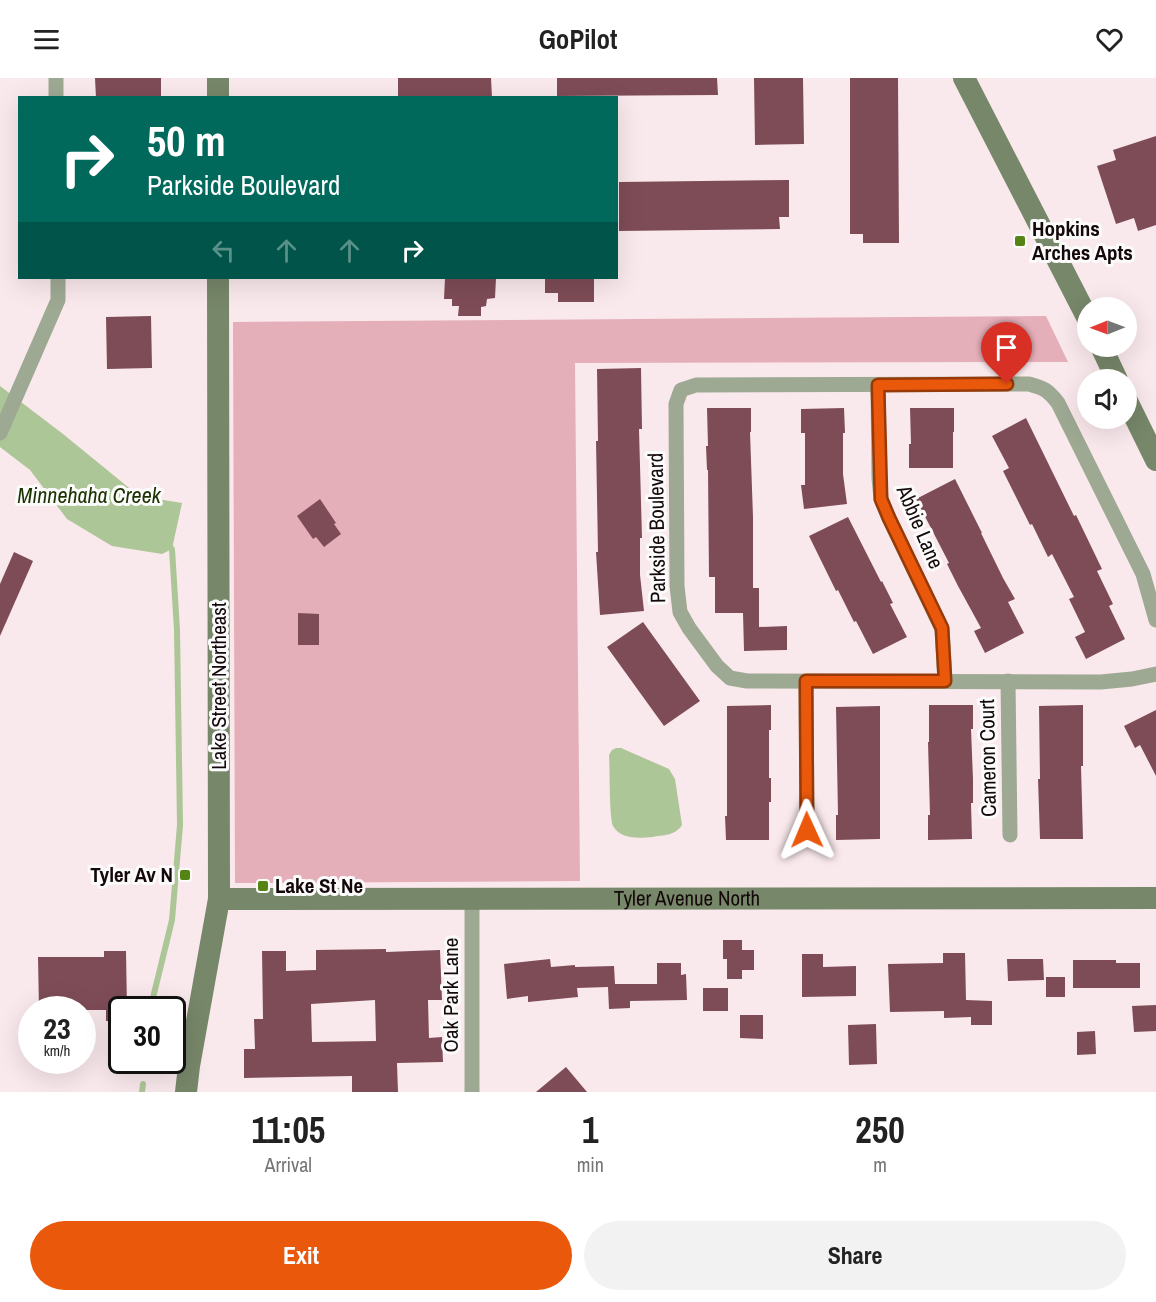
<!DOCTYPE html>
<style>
body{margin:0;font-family:"Archivo Narrow",sans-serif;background:#f2f2f2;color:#222;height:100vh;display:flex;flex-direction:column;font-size:22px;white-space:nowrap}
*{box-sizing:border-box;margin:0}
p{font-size:20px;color:#767676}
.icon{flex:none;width:33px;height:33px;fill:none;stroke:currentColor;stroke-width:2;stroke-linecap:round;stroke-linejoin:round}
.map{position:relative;height:1014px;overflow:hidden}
.sheet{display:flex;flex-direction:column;background:#fff;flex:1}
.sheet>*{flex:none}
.hud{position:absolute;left:18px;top:18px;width:600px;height:183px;border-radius:0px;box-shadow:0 6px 24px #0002;background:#00695c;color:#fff;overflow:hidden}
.needle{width:39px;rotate:269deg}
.fabs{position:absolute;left:1077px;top:219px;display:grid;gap:12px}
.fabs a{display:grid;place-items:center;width:60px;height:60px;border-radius:50%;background:#fff;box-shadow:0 6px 24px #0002;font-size:30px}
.speed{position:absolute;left:18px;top:918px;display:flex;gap:12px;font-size:30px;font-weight:700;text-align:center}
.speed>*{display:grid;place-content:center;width:78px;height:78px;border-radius:50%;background:#fff;box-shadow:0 6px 24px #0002;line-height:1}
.speed small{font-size:15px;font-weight:400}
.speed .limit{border:3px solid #111;border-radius:9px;background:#fff;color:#111}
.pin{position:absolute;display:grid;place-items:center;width:51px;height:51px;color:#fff;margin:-62px -26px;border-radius:50% 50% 50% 0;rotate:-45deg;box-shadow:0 0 6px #0007}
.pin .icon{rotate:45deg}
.me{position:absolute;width:66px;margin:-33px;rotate:359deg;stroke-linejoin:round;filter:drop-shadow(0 0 4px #0008)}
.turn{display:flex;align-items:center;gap:21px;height:126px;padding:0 30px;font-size:27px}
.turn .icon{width:78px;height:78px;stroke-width:2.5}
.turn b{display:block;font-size:42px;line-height:51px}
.lanes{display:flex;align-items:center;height:57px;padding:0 30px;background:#0003;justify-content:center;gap:30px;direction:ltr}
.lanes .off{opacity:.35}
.eta{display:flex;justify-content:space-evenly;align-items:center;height:102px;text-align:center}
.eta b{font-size:36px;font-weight:800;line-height:42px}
.button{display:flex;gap:12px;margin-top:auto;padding:12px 30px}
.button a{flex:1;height:69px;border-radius:36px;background:#ea580c;color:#fff;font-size:24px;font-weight:800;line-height:69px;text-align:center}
.button a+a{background:#f2f2f2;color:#222}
header{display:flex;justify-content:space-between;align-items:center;height:78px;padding:0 30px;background:#fff;font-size:27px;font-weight:800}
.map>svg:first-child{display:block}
.green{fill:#e5afb9}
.water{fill:#adc697}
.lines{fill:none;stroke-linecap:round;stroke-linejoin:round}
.stream{stroke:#adc697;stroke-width:6}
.building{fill:#7e4c57;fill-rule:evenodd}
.street{stroke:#9ea994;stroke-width:15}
.secondary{stroke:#778769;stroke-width:22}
.route-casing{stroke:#983908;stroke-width:15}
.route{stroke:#ea580c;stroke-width:10}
.poi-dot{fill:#568414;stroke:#fbfbfb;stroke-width:2}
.labels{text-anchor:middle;stroke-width:6;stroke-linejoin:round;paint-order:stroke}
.poi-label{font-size:21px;font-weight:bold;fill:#14080a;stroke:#fbfbfb;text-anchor:start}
.street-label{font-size:21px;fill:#14080a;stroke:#fbfbfb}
.water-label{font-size:22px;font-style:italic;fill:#1b3100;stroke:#fbfbfb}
</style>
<header><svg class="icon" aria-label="menu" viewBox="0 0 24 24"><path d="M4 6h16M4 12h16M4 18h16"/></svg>GoPilot<svg class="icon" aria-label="heart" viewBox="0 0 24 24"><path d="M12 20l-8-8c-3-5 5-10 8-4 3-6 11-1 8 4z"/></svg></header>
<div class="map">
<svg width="1156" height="1014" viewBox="0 0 1156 1014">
<rect width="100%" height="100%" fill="#fae9ec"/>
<path class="green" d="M 1046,238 L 1068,284 L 575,285 L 580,803 L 235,805 L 233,244 Z"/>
<g class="water">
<path d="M 0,308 L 63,356 L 139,418 L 182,425 L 172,471 L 162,476 L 112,468 L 67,441 L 30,392 L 0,369 Z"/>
<path d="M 616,670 L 621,670 L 669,691 L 675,701 L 682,747 C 675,758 663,757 652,759 C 640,760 621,762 613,748 C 609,739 610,690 609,677 L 612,672 Z"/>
</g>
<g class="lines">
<g class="stream">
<path d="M 150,932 L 172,842 L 180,747 L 177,552 L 172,471 L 167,466"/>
<path d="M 142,1014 L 143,1006"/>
</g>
</g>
<g class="building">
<path d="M 95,0 L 161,0 L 161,20 L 96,20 Z"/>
<path d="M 398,0 L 491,0 L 492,20 L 398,20 Z"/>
<path d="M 557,0 L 717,0 L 718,17 L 557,18 Z"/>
<path d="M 754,0 L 803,0 L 804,66 L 755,67 Z"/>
<path d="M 850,0 L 898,0 L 899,165 L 863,165 L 863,156 L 850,156 Z"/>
<path d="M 1156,58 L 1156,147 L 1138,153 L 1134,140 L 1116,146 L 1097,88 L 1116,82 L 1113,72 Z"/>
<path d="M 789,102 L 789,139 L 779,139 L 780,151 L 619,153 L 619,104 Z"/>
<path d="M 445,200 L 496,200 L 495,220 L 487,221 L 486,228 L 481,229 L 481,238 L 458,238 L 459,228 L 452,228 L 452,221 L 444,221 Z"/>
<path d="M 545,200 L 594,200 L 594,224 L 558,224 L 558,215 L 545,215 Z"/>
<path d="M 151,238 L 152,290 L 107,291 L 106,239 Z"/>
<path d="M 641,290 L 642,351 L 639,351 L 642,460 L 640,460 L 640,497 L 644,533 L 600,537 L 596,474 L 598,474 L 596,363 L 598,363 L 597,291 Z"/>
<path d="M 707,330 L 751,330 L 751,354 L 750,354 L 753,439 L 753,510 L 759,510 L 759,549 L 787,548 L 787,572 L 744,573 L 743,535 L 715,535 L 715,499 L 709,499 L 708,392 L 707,392 L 706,368 L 708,368 Z"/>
<path d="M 844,330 L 845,355 L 843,355 L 843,396 L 847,426 L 804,431 L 801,407 L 805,407 L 805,355 L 801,355 L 801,331 Z"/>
<path d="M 910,330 L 954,330 L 954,354 L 953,354 L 953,390 L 909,390 L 909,366 L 911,366 Z"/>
<path d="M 1026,340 L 1074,438 L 1076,437 L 1102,491 L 1097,493 L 1113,526 L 1109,528 L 1125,561 L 1086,581 L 1075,559 L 1085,554 L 1069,521 L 1074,519 L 1052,476 L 1048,479 L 1032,446 L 1030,447 L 1003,393 L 1009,390 L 992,358 Z"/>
<path d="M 955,401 L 982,455 L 981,455 L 1003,500 L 1015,521 L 1008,524 L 1024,555 L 985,575 L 974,553 L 981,550 L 958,508 L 947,486 L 949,485 L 916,421 Z"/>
<path d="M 320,421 L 336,445 L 334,446 L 341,456 L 324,469 L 316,459 L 313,461 L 297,438 Z"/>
<path d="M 848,439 L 881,504 L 882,503 L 893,525 L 890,526 L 907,559 L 873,576 L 856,543 L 854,544 L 838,512 L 836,513 L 809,458 Z"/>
<path d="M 14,474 L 33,483 L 0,558 L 0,506 Z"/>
<path d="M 298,535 L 319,536 L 319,567 L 298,567 Z"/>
<path d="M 643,544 L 700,623 L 664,648 L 607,569 Z"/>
<path d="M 771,627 L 771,652 L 769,652 L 769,700 L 771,700 L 771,724 L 769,724 L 769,762 L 726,762 L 725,738 L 727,738 L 727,628 Z"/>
<path d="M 929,627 L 973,627 L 973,651 L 971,651 L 973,701 L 973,725 L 971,725 L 972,761 L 928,762 L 928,737 L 930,737 L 928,664 L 929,664 Z"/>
<path d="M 1083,627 L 1083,688 L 1081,688 L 1083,761 L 1040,761 L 1038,701 L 1040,701 L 1039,628 Z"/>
<path d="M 880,628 L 880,761 L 836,762 L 836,737 L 838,737 L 836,629 Z"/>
<path d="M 1156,632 L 1156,698 L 1140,667 L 1135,670 L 1124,648 Z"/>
<path d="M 723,862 L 742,862 L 742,872 L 754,872 L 754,892 L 742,892 L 742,901 L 727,901 L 727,881 L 723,881 Z"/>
<path d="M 386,871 L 386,874 L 440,872 L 442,922 L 428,922 L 429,960 L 442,959 L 443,984 L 397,985 L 398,1014 L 352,1014 L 352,998 L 244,1000 L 244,971 L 255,971 L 254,941 L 263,941 L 262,873 L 286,873 L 286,893 L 316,892 L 316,872 ZM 375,922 L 376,963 L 312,964 L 311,926 Z"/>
<path d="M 104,873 L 126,873 L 127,932 L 122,932 L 122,943 L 106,943 L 106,932 L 39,932 L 38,879 L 104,879 Z"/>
<path d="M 943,875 L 965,875 L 966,922 L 992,923 L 992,947 L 971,947 L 971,939 L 944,940 L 944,933 L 890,934 L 888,886 L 943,885 Z"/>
<path d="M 802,876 L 823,876 L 823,889 L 856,888 L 856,918 L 802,919 Z"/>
<path d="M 550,881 L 551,889 L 575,887 L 575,889 L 614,888 L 615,906 L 657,906 L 657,885 L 681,885 L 681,897 L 686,896 L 687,922 L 630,923 L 630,930 L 609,931 L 608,909 L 577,910 L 578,919 L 528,924 L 528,918 L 507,921 L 504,886 Z"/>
<path d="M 1007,881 L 1043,881 L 1044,902 L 1008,903 Z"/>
<path d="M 1073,882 L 1116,882 L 1116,885 L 1140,885 L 1140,910 L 1073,910 Z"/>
<rect x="1046" y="899" width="19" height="20"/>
<rect x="703" y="910" width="25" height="23"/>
<path d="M 1156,927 L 1156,953 L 1134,954 L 1132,928 Z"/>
<path d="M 740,937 L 763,937 L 763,961 L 740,960 Z"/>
<path d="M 876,946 L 877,986 L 849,987 L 848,947 Z"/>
<path d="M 1095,953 L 1096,976 L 1077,977 L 1077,954 Z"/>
<path d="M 566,989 L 587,1014 L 536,1014 Z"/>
</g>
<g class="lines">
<g class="street">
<path d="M 56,0 L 56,20"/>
<path d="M 878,307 L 879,400 L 881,421 L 889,440 L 942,551 L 945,603"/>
<path d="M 0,355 L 58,222 L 58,200"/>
<path d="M 1156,542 L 1143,496 L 1058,325 C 1048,312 1044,310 1029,306 L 696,307 L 681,312 L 676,326 L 677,508 L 680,534 L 689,550 L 717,588 L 730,600 L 747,603 L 1101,604 L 1132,601 L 1156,596"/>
<path d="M 1008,603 L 1010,757"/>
<path d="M 806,604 L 807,752"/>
<path d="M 472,1014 L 472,820"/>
</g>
<g class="secondary">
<path d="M 964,0 L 1088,241"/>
<path d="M 218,20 L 218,0"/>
<path d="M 1101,268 L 1117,302"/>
<path d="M 1126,321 L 1156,382"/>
<path id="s1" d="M 219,821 L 1156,820"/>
<path d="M 186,1014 L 189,988 L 219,821 L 218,200"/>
</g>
</g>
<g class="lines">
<defs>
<path id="route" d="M 807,752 L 806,603 L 945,603 L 942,550 L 889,440 L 881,421 L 878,307 L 1007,306"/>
</defs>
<use href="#route" class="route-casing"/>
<use href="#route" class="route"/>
</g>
<g class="poi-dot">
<rect x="1014" y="157" width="12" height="12" rx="3"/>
<rect x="179" y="791" width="12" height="12" rx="3"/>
<rect x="257" y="802" width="12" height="12" rx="3"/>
</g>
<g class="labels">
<g class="poi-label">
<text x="1032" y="158">Hopkins<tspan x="1032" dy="24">Arches Apts</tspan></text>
<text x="173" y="804" text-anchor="end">Tyler Av N</text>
<text x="275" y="815">Lake St Ne</text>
</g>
<g class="street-label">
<text transform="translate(920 449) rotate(67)" y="7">Abbie Lane</text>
<text transform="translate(657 450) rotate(-91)" y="7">Parkside Boulevard</text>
<text transform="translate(219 608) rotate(-90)" y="7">Lake Street Northeast</text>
<text transform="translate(988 680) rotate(-91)" y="7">Cameron Court</text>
<text dy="7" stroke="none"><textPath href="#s1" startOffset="468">Tyler Avenue North</textPath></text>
<text transform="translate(451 917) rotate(-90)" y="7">Oak Park Lane</text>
</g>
<g class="water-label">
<text x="89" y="425">Minnehaha Creek</text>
</g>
</g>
</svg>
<div class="fabs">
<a><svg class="needle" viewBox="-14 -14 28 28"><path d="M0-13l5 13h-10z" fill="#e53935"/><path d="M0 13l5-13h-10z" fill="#767676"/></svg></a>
<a><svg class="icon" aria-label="sound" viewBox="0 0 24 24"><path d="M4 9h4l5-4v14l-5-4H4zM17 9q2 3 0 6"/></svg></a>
</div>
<div class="speed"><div>23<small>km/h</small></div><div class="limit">30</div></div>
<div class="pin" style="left:1007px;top:306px;background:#d93025"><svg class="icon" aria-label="arrive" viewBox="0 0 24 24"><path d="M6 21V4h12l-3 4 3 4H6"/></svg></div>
<svg class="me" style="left:807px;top:752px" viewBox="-20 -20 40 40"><path d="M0-17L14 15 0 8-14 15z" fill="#ea580c" stroke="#fff" stroke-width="4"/></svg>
<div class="hud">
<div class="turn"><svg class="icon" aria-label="right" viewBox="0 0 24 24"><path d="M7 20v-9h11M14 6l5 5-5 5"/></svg><div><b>50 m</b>Parkside Boulevard</div></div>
<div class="lanes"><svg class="icon off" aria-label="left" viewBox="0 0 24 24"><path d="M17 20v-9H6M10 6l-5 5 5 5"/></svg><svg class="icon off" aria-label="ahead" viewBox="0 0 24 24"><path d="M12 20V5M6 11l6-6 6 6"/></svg><svg class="icon off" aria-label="ahead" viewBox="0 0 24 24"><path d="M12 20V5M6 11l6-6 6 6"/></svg><svg class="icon" aria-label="right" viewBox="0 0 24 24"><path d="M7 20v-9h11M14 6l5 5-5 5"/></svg></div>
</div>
</div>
<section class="sheet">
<div class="eta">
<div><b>11:05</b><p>Arrival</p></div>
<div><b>1</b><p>min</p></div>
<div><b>250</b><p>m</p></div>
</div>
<div class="button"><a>Exit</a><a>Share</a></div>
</section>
